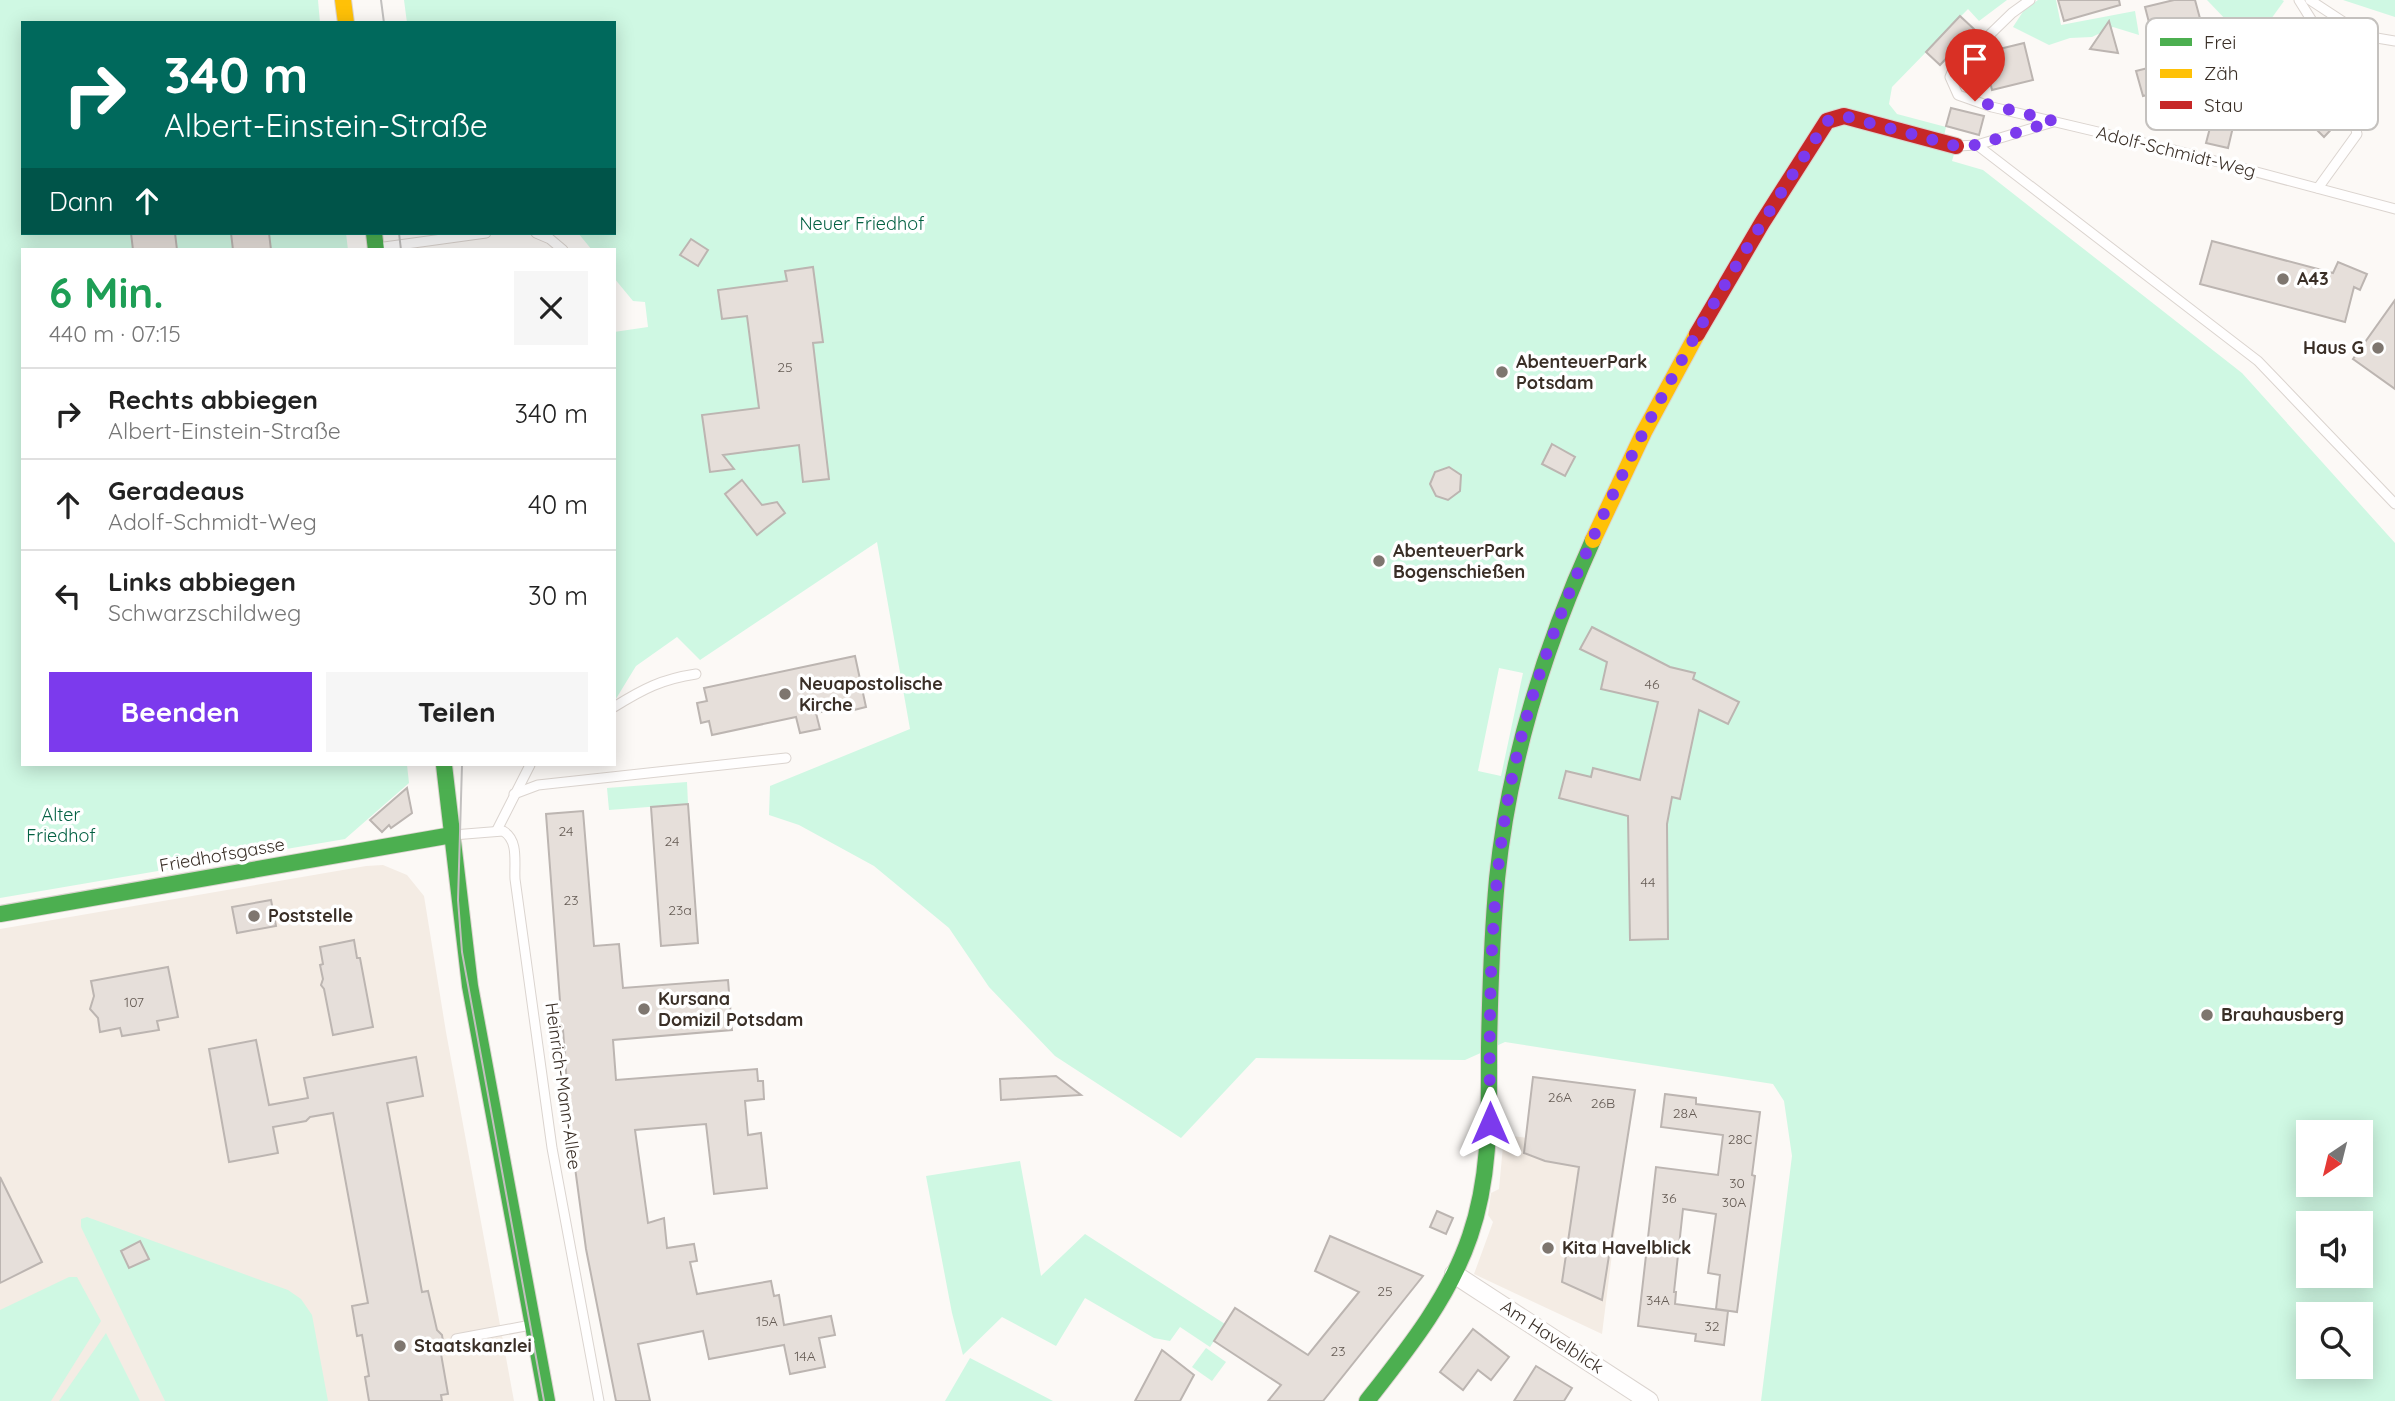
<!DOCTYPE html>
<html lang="de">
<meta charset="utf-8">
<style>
body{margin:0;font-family:Quicksand,sans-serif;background:#f6f6f6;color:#222;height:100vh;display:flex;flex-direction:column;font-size:26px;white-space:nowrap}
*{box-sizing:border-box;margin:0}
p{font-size:23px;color:#767676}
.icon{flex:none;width:38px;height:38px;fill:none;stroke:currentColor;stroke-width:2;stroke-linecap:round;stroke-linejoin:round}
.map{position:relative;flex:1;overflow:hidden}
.sheet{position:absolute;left:21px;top:248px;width:595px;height:518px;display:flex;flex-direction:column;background:#fff;border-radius:0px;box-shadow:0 4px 18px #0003}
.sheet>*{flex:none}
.hud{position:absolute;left:21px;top:21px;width:595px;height:214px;border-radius:0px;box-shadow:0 4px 18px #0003;background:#00695c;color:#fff;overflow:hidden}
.needle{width:46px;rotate:215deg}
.buttons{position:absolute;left:2296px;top:1120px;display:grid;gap:14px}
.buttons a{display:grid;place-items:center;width:77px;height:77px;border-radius:0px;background:#fff;box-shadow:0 4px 18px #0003;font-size:35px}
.pin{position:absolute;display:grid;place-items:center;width:60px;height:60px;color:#fff;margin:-72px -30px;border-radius:50% 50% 50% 0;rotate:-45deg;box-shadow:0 0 7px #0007}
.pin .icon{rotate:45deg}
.me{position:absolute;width:77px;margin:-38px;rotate:0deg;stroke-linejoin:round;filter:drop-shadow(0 0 5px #0008)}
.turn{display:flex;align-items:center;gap:24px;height:147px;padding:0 28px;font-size:32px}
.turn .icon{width:91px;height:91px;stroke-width:2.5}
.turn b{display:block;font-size:49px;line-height:60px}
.then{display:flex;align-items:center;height:66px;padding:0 28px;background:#0003;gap:14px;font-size:26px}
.round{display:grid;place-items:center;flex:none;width:74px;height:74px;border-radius:0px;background:#f6f6f6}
.summary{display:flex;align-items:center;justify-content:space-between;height:119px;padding:0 28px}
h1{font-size:42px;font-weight:700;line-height:52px;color:#1e9e55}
.button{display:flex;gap:14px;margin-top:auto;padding:14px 28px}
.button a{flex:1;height:80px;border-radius:0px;background:#7c3aed;color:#fff;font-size:28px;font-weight:700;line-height:80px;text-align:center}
.button a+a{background:#f6f6f6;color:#222}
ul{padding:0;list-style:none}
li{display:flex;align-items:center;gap:21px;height:91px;padding:0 28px;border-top:2px solid #e0e0e0}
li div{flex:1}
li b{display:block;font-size:26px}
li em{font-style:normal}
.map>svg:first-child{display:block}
.built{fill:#f4ece4}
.green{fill:#cff8e3;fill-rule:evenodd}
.building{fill:#e6dfda;stroke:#bcb5b1;stroke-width:2}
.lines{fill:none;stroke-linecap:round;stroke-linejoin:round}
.lane-casing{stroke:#dbd4cf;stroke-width:11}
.street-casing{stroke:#dbd4cf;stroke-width:20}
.fast-casing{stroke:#dbd4cf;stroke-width:18}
.slow-casing{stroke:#dbd4cf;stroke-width:18}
.jam-casing{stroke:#dbd4cf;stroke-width:18}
.lane{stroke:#fffefe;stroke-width:9}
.street{stroke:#fffefe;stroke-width:18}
.fast{stroke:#4caf50;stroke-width:16}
.slow{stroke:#ffc107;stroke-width:16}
.jam{stroke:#c62828;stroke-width:16}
.tram{stroke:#c2c0bf;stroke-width:2}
.route{stroke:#7c3aed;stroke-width:12;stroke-dasharray:0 21.6}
.poi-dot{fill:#7e766f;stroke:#fff;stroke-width:2.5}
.labels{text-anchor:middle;stroke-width:7;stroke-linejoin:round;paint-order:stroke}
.number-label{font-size:14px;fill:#655b54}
.street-label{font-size:18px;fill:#3a2f27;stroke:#fff}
.park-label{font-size:18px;fill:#046143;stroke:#fff}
.poi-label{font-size:18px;font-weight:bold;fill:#3a2f27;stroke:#fff;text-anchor:start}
.key{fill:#fff;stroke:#c4c1be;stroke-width:2}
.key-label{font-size:19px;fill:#3a2f27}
</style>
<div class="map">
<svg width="2395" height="1401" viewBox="0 0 2395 1401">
<rect width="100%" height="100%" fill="#fcf9f6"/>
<g class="built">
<path d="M 383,865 L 407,875 L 424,896 L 446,1032 L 514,1401 L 0,1401 L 0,929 L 366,866 Z"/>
<path d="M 1504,1135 L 1625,1150 L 1602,1334 L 1474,1274 L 1493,1222 L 1488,1215 L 1491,1193 L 1499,1189 Z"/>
</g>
<g class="green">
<path d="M 0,0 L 318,0 L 320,23 L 23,23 L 23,233 L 346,233 L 348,250 L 23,250 L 23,765 L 407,765 L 409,783 L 345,839 L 0,898 Z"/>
<path d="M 404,0 L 2007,0 L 1979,21 L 1968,9 L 1892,87 L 1889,104 L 1897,114 L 1946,127 L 1943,140 L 1957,144 L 1952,161 L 1983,170 L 2242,373 L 2395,543 L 2395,1401 L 1761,1401 L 1792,1156 L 1784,1101 L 1773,1084 L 1505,1042 L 1465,1060 L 1256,1058 L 1181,1138 L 1055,1056 L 989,987 L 949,928 L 874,866 L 799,825 L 769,815 L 770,786 L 910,729 L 877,542 L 700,660 L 677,637 L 636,666 L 614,702 L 614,332 L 648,327 L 645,302 L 633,301 L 614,278 L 614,250 L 592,250 L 578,233 L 614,233 L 614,23 L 407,23 ZM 1499,668 L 1523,673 L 1501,776 L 1478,771 ZM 2308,1132 L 2361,1132 L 2361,1185 L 2308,1185 ZM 2308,1223 L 2361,1223 L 2361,1276 L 2308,1276 ZM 2308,1314 L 2361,1314 L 2361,1367 L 2308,1367 Z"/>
<path d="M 2038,0 L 2056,0 L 2061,25 L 2135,11 L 2139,35 L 2113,27 L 2092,37 L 2070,38 L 2049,45 L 2013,27 L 2024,10 Z"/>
<path d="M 2207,0 L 2282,0 L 2284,1 L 2271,19 L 2255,27 L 2230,24 Z"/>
<path d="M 2343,0 L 2395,0 L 2395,17 Z"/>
<path d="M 687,782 L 688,804 L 609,810 L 607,788 Z"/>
<path d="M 1020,1161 L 1041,1276 L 1085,1234 L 1225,1324 L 1210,1347 L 1180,1327 L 1170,1341 L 1154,1338 L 1085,1298 L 1056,1346 L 1002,1317 L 963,1355 L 952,1313 L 926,1176 Z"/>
<path d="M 87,1217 L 288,1290 L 301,1299 L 312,1315 L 328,1401 L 165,1401 L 81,1227 L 81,1219 Z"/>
<path d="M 69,1277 L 77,1277 L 101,1321 L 51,1401 L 0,1401 L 0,1310 Z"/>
<path d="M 106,1333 L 140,1401 L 59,1401 Z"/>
<path d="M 1206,1348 L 1226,1362 L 1212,1381 L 1192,1367 Z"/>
<path d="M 970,1358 L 1053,1401 L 945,1401 Z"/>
</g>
<g class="building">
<path d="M 2058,0 L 2119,0 L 2120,5 L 2064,21 Z"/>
<path d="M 2174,0 L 2195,0 L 2205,37 L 2189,41 L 2197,83 L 2143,96 L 2136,71 L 2160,65 L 2145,7 Z"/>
<path d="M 1960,16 L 1974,29 L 1940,65 L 1926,52 Z"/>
<path d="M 2109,21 L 2118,53 L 2090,49 Z"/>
<path d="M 2260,35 L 2343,117 L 2324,137 L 2255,68 L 2253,71 L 2238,57 Z"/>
<path d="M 2024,43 L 2033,80 L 1992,90 L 1983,53 Z"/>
<path d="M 2216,105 L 2237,110 L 2228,148 L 2206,143 Z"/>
<path d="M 1951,108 L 1984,116 L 1979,135 L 1946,126 Z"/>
<path d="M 131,233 L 175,233 L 177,250 L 133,250 Z"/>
<path d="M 231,233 L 269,233 L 271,250 L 233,250 Z"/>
<path d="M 691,239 L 708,250 L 698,266 L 680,255 Z"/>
<path d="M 2212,241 L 2333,273 L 2338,262 L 2367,274 L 2360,290 L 2354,287 L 2345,322 L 2200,284 Z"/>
<path d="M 813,267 L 823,342 L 813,343 L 829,479 L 803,482 L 799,445 L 723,455 L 734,469 L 710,472 L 702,415 L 759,408 L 747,316 L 722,319 L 718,290 L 787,281 L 785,271 Z"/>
<path d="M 2395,300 L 2395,389 L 2353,359 Z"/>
<path d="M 1552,444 L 1575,457 L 1565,476 L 1542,464 Z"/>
<path d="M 1449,467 L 1461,475 L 1460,491 L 1448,500 L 1436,496 L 1430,484 L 1435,472 Z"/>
<path d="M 742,480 L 762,505 L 777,502 L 785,513 L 757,535 L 725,494 Z"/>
<path d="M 1592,627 L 1670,667 L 1695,673 L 1693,679 L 1739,702 L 1728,724 L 1699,710 L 1680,799 L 1672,797 L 1667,824 L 1668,939 L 1630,940 L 1628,816 L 1559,798 L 1566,771 L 1591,777 L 1593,768 L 1640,780 L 1658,702 L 1601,689 L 1607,662 L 1580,649 Z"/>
<path d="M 855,656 L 866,707 L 850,711 L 849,706 L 816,713 L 820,729 L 800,733 L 796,717 L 712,735 L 709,721 L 701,723 L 697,703 L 707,701 L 704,688 Z"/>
<path d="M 407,788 L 412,813 L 391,828 L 389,825 L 382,832 L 370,820 Z"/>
<path d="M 688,804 L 698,943 L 661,946 L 651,807 Z"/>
<path d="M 583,811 L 594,946 L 619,944 L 623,988 L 728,980 L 732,1030 L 613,1040 L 616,1080 L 757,1069 L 758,1081 L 763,1081 L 764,1099 L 745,1101 L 748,1135 L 761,1133 L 767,1188 L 714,1194 L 706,1124 L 635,1130 L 648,1223 L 664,1218 L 667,1248 L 694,1244 L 697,1261 L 690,1262 L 697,1294 L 771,1281 L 774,1296 L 779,1295 L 784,1325 L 831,1316 L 835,1335 L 819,1338 L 825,1367 L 790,1374 L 784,1345 L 709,1359 L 703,1331 L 638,1344 L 650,1401 L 616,1401 L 586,1249 L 571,1138 L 563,1030 L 560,1031 L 559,1016 L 558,1002 L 560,1001 L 546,814 Z"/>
<path d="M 271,900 L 276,926 L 237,933 L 232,907 Z"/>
<path d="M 354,940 L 357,958 L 360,958 L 373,1027 L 333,1035 L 324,989 L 321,985 L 323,979 L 320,965 L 323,964 L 320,947 Z"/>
<path d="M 168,967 L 178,1017 L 157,1021 L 159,1030 L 122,1036 L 120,1028 L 100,1032 L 98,1018 L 90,1009 L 94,996 L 91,981 Z"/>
<path d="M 256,1040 L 269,1105 L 308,1098 L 304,1078 L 416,1057 L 423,1096 L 387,1103 L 422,1292 L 428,1291 L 437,1330 L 442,1335 L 444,1348 L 441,1354 L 448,1394 L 441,1395 L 442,1401 L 369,1401 L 365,1377 L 369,1376 L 362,1335 L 357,1336 L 352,1306 L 368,1303 L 333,1113 L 310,1117 L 306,1121 L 273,1127 L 278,1153 L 229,1162 L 209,1049 Z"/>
<path d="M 1056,1076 L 1081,1095 L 1001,1100 L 1000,1079 Z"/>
<path d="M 1533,1077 L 1635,1090 L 1602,1300 L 1562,1282 L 1579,1167 L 1545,1161 L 1524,1153 Z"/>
<path d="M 1665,1094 L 1696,1098 L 1696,1104 L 1760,1112 L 1752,1175 L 1755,1176 L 1737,1312 L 1716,1309 L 1720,1275 L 1708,1273 L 1716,1214 L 1683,1209 L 1674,1292 L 1676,1292 L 1675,1304 L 1728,1311 L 1724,1345 L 1695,1341 L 1696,1334 L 1638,1326 L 1656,1167 L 1718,1175 L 1723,1135 L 1661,1127 Z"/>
<path d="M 0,1177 L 42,1262 L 0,1283 Z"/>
<path d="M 1437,1211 L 1453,1218 L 1446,1234 L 1430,1227 Z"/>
<path d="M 1330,1236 L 1423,1276 L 1323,1401 L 1268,1401 L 1281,1385 L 1214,1341 L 1235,1308 L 1308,1355 L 1359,1292 L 1315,1271 Z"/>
<path d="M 140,1241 L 149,1259 L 129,1268 L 121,1251 Z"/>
<path d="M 1473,1329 L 1509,1357 L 1491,1380 L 1478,1370 L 1463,1390 L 1440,1372 Z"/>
<path d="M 1162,1350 L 1194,1375 L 1180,1401 L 1135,1401 Z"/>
<path d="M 1536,1366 L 1572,1388 L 1564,1401 L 1514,1401 Z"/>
</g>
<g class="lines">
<defs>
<g id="lane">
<path d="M 2030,0 L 2012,13 L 1978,46 L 1958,58 L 1950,77 L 1958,95 L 1992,107 L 2174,150 L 2395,209"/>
<path d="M 2299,0 L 2342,69 L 2357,134 L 2318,188"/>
<path d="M 2310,0 L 2365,36 L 2395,41"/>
<path d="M 1977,145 L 2258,361 L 2395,504"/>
<path d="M 1958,146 L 1977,145 L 2053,122"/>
<path d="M 536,233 L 550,239 L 563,250"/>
<path d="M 377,248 L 486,233"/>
<path d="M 614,707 C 643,689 662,679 696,674"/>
<path d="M 514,794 L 538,785 L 786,758"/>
<path d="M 497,830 L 530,765"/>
<path d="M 453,835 L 503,831 C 519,840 514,863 515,879 L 552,1148 L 599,1401"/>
<path d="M 456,1339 L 531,1325"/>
</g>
<path id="street" d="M 1454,1274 L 1649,1401"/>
<g id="fast">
<path d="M 374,233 L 376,250"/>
<path d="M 444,765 L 470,986 L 547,1401"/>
<path d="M 0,914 L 452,835"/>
<path d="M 1367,1401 C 1407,1350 1449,1298 1470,1236 C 1491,1175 1489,1111 1489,1048 C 1490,991 1492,934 1497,879 C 1509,760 1544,648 1593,540"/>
</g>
<g id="slow">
<path d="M 343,0 L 346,23"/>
<path d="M 1593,540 L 1644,432 L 1697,334"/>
</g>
<path id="jam" d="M 1697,334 L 1762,223 L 1827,121 L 1844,116 L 1956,146"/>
</defs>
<use href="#lane" class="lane-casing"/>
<use href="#street" class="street-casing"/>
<use href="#fast" class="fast-casing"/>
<use href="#slow" class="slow-casing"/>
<use href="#jam" class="jam-casing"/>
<use href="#lane" class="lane"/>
<use href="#street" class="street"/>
<use href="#fast" class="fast"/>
<use href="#slow" class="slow"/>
<use href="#jam" class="jam"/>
<g class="tram">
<path d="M 381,0 L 384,23"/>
<path d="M 399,233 L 401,250"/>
<path d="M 462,765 L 458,900 L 462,952 L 544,1401"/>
</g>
</g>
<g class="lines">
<path class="route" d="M 1490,1123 C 1489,1010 1489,894 1511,783 C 1532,677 1572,579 1619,482 C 1679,356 1751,238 1827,121 L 1844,116 L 1956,146 L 1977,145 L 2054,121 L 1975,101"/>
</g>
<g class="poi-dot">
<circle cx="2283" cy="279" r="7"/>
<circle cx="2378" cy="348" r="7"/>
<circle cx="1502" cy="372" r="7"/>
<circle cx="1379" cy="561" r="7"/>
<circle cx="785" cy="694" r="7"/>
<circle cx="254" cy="916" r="7"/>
<circle cx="644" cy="1009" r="7"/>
<circle cx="2207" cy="1015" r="7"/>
<circle cx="1548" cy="1248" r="7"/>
<circle cx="400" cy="1346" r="7"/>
</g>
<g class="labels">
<g class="number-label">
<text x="785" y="372">25</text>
<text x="1652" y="689">46</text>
<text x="566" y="836">24</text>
<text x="672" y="846">24</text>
<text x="1648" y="887">44</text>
<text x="571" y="905">23</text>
<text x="680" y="915">23a</text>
<text x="134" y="1007">107</text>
<text x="1560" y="1102">26A</text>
<text x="1603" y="1108">26B</text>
<text x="1685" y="1118">28A</text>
<text x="1740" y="1144">28C</text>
<text x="1737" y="1188">30</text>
<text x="1669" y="1203">36</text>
<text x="1734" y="1207">30A</text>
<text x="1385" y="1296">25</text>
<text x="1658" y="1305">34A</text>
<text x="767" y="1326">15A</text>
<text x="1712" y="1331">32</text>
<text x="1338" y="1356">23</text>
<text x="805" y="1361">14A</text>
</g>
<g class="street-label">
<text transform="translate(2176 152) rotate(14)" y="6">Adolf-Schmidt-Weg</text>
<text transform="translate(222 855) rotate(-10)" y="6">Friedhofsgasse</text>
<text transform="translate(563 1086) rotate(82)" y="6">Heinrich-Mann-Allee</text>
<text transform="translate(1552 1337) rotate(33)" y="6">Am Havelblick</text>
</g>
<g class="park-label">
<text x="862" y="230">Neuer Friedhof</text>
<text x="61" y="821">Alter<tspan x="61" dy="21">Friedhof</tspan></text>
</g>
<g class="poi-label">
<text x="2297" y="285">A43</text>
<text x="2364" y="354" text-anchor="end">Haus G</text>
<text x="1516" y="368">AbenteuerPark<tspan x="1516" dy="21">Potsdam</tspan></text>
<text x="1393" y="557">AbenteuerPark<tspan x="1393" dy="21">Bogenschießen</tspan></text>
<text x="799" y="690">Neuapostolische<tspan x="799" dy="21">Kirche</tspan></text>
<text x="268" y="922">Poststelle</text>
<text x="658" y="1005">Kursana<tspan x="658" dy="21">Domizil Potsdam</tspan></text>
<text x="2221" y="1021">Brauhausberg</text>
<text x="1562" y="1254">Kita Havelblick</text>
<text x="414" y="1352">Staatskanzlei</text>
</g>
</g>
<rect x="2146" y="18" width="232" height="112" rx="10" class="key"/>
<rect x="2160" y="38" width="32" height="8" fill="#4caf50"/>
<rect x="2160" y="69" width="32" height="9" fill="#ffc107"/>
<rect x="2160" y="101" width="32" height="8" fill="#c62828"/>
<g class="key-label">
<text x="2204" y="49">Frei</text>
<text x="2204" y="80">Zäh</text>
<text x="2204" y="112">Stau</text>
</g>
</svg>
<div class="buttons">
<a><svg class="needle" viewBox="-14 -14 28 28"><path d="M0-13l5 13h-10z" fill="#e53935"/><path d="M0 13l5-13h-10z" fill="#767676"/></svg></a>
<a><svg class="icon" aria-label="sound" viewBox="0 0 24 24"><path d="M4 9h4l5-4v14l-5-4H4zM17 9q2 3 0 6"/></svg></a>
<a><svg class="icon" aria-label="search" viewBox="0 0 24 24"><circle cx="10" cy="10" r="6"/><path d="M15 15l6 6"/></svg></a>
</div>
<div class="pin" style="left:1975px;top:101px;background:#d93025"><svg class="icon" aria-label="arrive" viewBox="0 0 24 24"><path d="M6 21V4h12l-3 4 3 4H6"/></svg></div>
<svg class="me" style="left:1490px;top:1123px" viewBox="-20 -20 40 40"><path d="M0-17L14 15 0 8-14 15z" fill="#7c3aed" stroke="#fff" stroke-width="4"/></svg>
<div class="hud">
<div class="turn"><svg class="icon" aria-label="right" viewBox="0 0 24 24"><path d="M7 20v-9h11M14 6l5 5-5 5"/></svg><div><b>340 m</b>Albert-Einstein-Straße</div></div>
<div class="then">Dann<svg class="icon" aria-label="ahead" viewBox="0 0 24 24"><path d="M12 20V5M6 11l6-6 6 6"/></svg></div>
</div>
<section class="sheet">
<div class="summary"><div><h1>6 Min.</h1><p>440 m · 07:15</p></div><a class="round"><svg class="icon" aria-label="close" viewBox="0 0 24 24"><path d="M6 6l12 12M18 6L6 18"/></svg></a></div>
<ul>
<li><svg class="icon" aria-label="right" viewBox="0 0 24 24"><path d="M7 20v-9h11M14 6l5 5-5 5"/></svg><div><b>Rechts abbiegen</b><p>Albert-Einstein-Straße</p></div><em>340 m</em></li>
<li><svg class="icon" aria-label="ahead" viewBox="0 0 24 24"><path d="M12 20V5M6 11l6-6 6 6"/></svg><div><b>Geradeaus</b><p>Adolf-Schmidt-Weg</p></div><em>40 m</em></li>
<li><svg class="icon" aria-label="left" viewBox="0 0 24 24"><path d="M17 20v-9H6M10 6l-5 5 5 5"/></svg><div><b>Links abbiegen</b><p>Schwarzschildweg</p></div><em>30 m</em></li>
</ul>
<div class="button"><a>Beenden</a><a>Teilen</a></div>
</section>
</div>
